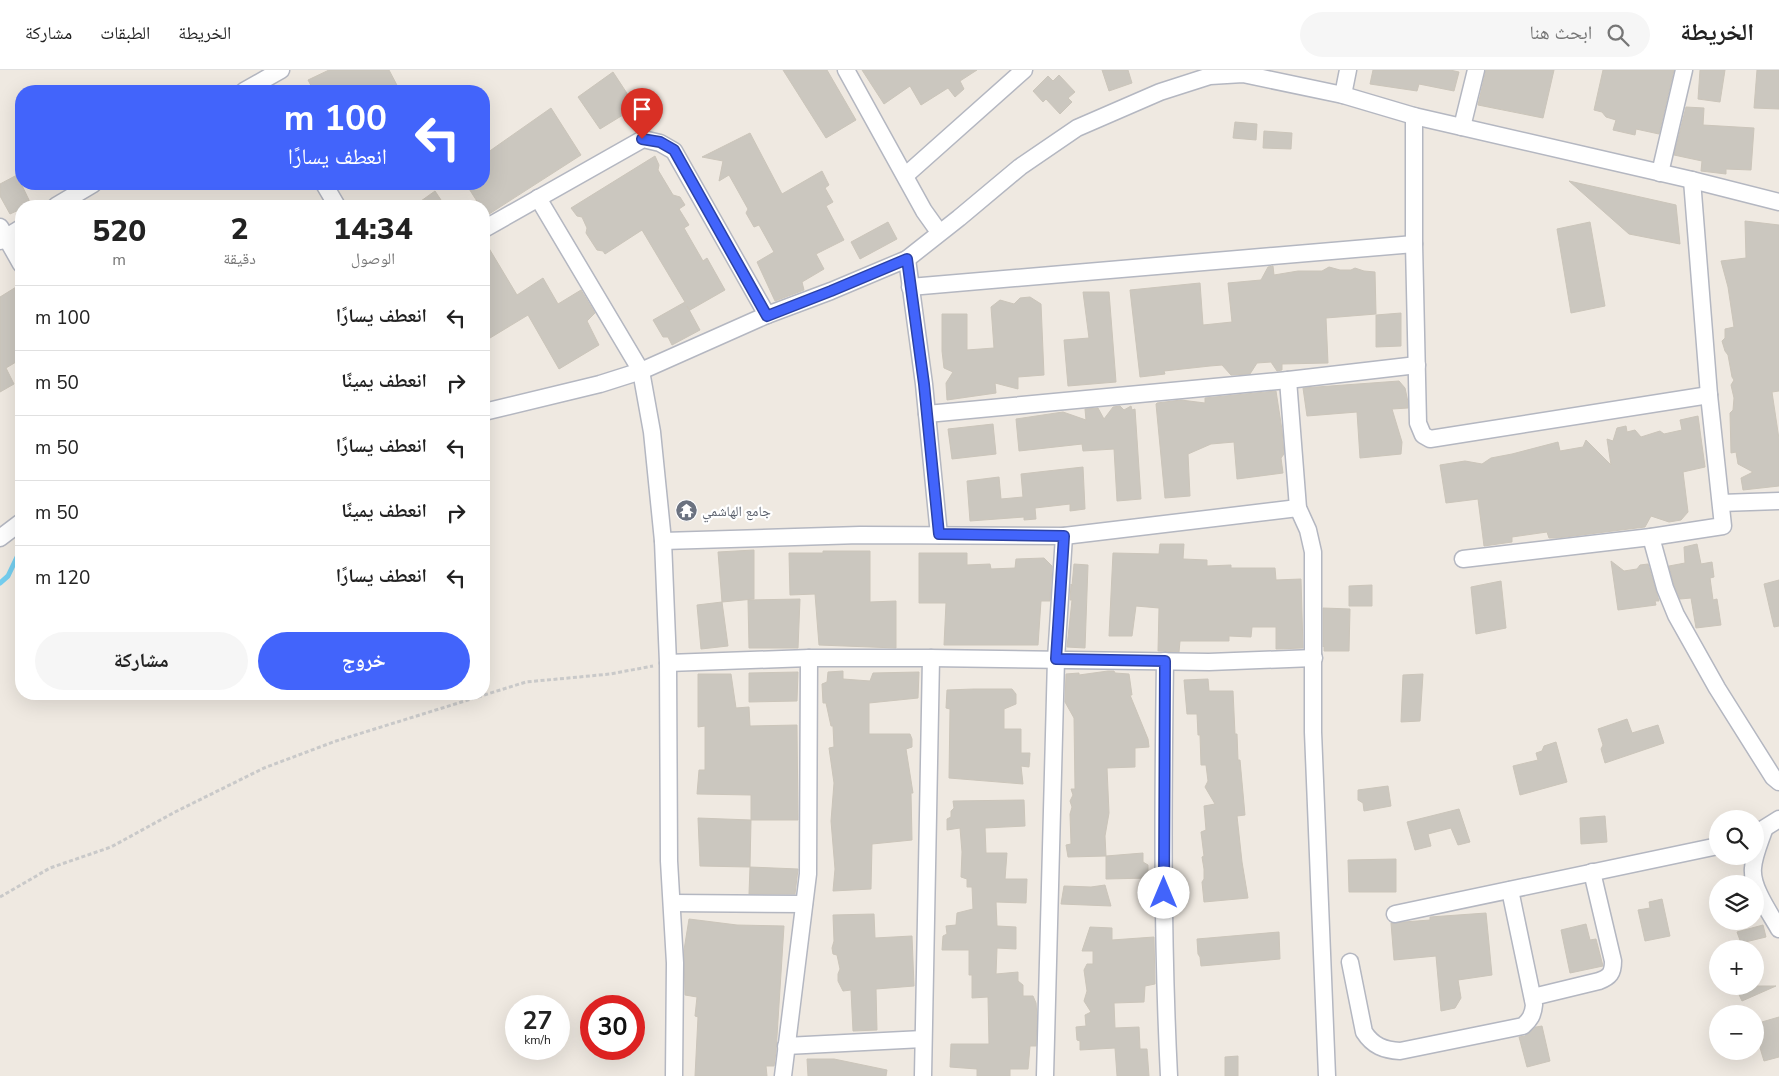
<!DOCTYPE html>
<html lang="ar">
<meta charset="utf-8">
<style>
body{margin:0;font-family:"Nunito Sans","Noto Naskh Arabic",sans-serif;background:#f6f6f6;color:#222;direction:rtl;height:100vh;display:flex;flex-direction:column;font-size:19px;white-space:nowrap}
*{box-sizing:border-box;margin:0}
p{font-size:16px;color:#767676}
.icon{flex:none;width:28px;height:28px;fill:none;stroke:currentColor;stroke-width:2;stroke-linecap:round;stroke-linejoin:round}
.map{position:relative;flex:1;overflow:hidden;direction:ltr}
.drawer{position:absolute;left:15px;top:130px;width:475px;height:500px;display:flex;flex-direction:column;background:#fff;border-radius:20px;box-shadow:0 5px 20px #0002;direction:rtl}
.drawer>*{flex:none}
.hud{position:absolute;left:15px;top:15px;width:475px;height:105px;border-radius:20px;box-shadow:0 5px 20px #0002;direction:rtl;background:#4264fb;color:#fff;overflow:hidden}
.tools{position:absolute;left:1709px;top:740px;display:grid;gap:10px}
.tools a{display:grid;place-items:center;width:55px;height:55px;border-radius:50%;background:#fff;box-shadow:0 5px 20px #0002;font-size:25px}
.speed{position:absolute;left:505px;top:925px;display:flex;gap:10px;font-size:25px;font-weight:700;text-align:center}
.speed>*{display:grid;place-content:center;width:65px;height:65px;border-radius:50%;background:#fff;box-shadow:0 5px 20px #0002;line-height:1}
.speed small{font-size:12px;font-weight:400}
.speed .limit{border:8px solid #d22;background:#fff;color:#111}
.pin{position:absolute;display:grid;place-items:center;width:42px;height:42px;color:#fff;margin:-51px -21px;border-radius:50% 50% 50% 0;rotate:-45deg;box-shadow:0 0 5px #0007}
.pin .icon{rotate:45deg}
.me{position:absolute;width:55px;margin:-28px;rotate:0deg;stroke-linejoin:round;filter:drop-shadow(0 0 4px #0008)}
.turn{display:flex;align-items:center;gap:18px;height:105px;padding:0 20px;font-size:22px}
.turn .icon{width:65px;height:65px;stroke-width:2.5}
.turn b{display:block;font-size:35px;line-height:42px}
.eta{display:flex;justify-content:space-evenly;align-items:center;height:85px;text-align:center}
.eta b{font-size:30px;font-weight:800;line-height:35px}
.primary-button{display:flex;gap:10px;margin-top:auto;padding:10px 20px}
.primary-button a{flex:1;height:58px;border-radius:30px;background:#4264fb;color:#fff;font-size:20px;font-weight:800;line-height:58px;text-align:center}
.primary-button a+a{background:#f6f6f6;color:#222}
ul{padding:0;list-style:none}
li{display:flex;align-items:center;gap:15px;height:65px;padding:0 20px;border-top:1px solid #e0e0e0}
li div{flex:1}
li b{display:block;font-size:19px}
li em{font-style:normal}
header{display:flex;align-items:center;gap:30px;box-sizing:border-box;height:70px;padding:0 25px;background:#fff;border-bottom:1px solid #e0e0e0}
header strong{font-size:24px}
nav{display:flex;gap:28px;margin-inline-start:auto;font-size:18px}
.search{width:350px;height:45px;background:#f6f6f6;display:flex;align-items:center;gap:12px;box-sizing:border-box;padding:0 18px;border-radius:28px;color:#767676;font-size:19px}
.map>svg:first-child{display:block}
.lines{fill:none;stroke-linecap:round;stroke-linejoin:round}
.stream{stroke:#75cff0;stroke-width:5}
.building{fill:#cbc7bf;stroke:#cbc5ba}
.street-casing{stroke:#b4b7c1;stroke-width:19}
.path{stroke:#c9c9c9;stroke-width:3;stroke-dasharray:4 2.5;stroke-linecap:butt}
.street{stroke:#fff;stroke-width:16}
.route-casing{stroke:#2b41a3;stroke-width:12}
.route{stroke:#4264fb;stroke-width:9}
.labels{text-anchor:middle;stroke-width:4.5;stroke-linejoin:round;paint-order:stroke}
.worship-label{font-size:14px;fill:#5b616d;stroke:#fff;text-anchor:start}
</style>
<header>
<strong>الخريطة</strong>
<div class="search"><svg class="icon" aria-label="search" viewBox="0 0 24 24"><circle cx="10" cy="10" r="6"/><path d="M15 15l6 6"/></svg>ابحث هنا</div>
<nav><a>الخريطة</a><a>الطبقات</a><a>مشاركة</a></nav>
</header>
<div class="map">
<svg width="1779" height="1006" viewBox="0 0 1779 1006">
<rect width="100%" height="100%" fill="#efe9e1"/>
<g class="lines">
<path class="stream" d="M 0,513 L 8,506 L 18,485 L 21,483"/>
</g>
<g class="building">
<path d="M 329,0 L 389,0 L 400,21 L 314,21 L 308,10 Z"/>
<path d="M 783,0 L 827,0 L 856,50 L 826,68 Z"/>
<path d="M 862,0 L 977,0 L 960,11 L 964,19 L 955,27 L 948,18 L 921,35 L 910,16 L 884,34 Z"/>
<path d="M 1102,0 L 1128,0 L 1132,13 L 1109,21 Z"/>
<path d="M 1373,0 L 1450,0 L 1459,2 L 1454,21 L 1419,14 L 1417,21 L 1370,14 Z"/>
<path d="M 1486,0 L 1554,0 L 1543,48 L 1478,35 Z"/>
<path d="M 1603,0 L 1674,0 L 1659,64 L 1636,59 L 1635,65 L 1613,60 L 1616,50 L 1606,47 L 1602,42 L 1594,40 Z"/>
<path d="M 1700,0 L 1725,0 L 1720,32 L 1698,29 Z"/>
<path d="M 1757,0 L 1779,0 L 1779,39 L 1754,38 Z"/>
<path d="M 613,2 L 636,37 L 600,59 L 578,27 Z"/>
<path d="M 1059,5 L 1075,22 L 1068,28 L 1072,32 L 1060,44 L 1046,29 L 1043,32 L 1033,21 L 1048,6 L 1053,11 Z"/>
<path d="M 1686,37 L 1704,38 L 1703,55 L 1754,58 L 1751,100 L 1726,99 L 1726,104 L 1701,101 L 1702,91 L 1674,85 Z"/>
<path d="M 551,38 L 581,85 L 486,146 L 484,142 L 484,136 L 480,136 L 466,114 L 484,114 L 484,85 Z"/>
<path d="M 1235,52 L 1257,54 L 1256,70 L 1233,68 Z"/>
<path d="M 1264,61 L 1292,63 L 1291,79 L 1263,78 Z"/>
<path d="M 750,63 L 782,124 L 822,101 L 829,115 L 825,118 L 833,132 L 826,136 L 844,170 L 816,184 L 824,199 L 802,212 L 804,220 L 775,231 L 757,192 L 774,182 L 759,155 L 754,157 L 746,143 L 748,139 L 729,105 L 719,111 L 723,91 L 702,87 Z"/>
<path d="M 655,86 L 659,95 L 658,100 L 673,125 L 680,127 L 685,135 L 679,139 L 689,155 L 684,158 L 703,191 L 707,188 L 725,220 L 690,240 L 687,236 L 700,260 L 672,275 L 668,267 L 663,267 L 653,250 L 685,232 L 642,160 L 605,184 L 603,181 L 597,180 L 586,163 L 587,158 L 582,147 L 577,146 L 571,138 Z"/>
<path d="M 17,105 L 29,130 L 29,135 L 21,136 L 21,139 L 10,144 L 0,126 L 0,114 Z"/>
<path d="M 1569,111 L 1676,135 L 1680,174 L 1629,164 Z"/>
<path d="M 435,121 L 445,136 L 414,136 Z"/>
<path d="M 1745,151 L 1779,155 L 1779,321 L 1772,322 L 1779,369 L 1779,416 L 1743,420 L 1741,408 L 1753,402 L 1738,394 L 1736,382 L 1731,383 L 1730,343 L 1733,340 L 1734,328 L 1731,315 L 1734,310 L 1732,307 L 1728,285 L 1725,281 L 1722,271 L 1725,268 L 1725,259 L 1734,257 L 1728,217 L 1721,191 L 1746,188 Z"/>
<path d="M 888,152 L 897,169 L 860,189 L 851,172 Z"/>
<path d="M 1590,152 L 1605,236 L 1571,243 L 1557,159 Z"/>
<path d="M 484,170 L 517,225 L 543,208 L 558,234 L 581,220 L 595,243 L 587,251 L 599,275 L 559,299 L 528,245 L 490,268 L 484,256 Z"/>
<path d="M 1273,196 L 1274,205 L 1298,201 L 1322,201 L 1329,197 L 1340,200 L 1351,200 L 1355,198 L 1364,201 L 1375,202 L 1376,244 L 1326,248 L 1328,293 L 1282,294 L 1282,300 L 1277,301 L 1271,292 L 1257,293 L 1250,304 L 1231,305 L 1222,295 L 1210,296 L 1164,301 L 1165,304 L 1140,307 L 1130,220 L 1200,213 L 1203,255 L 1232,252 L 1228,213 L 1261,210 L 1268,197 Z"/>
<path d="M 21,214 L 21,289 L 6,298 L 14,314 L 0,322 L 0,227 Z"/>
<path d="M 1083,222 L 1109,222 L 1116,312 L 1068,316 L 1064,270 L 1089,268 Z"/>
<path d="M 1030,227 L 1041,234 L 1044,305 L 1018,307 L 1018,319 L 995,313 L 996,323 L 947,330 L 946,313 L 953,302 L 944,298 L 942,281 L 942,244 L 967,244 L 967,280 L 994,278 L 991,237 L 1000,230 L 1014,234 L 1020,228 Z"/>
<path d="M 1401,243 L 1401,276 L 1376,277 L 1376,245 Z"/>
<path d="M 1399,311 L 1405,318 L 1408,332 L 1408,338 L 1392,339 L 1402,372 L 1401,384 L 1360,388 L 1357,342 L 1307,346 L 1303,318 Z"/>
<path d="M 1276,321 L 1282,360 L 1284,384 L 1281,388 L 1283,403 L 1237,409 L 1234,372 L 1211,374 L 1188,384 L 1190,426 L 1165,428 L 1156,334 L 1157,333 L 1181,330 L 1205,333 L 1205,328 Z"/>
<path d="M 1120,336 L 1124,340 L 1131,336 L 1132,340 L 1135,339 L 1141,429 L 1117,431 L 1114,379 L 1083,381 L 1082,374 L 1019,381 L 1016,349 L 1063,342 L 1086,350 L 1085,339 L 1098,338 L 1104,349 L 1113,337 Z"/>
<path d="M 1698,346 L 1705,397 L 1683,402 L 1688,442 L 1681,450 L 1669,452 L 1651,446 L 1645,457 L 1557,468 L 1549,468 L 1547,462 L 1512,467 L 1512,472 L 1484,476 L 1478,429 L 1446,433 L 1440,395 L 1465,391 L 1482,394 L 1491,388 L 1512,384 L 1558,372 L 1560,381 L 1583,377 L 1586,370 L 1611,395 L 1607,369 L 1613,371 L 1617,358 L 1626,356 L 1627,362 L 1635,360 L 1641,367 L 1660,361 L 1664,364 L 1682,360 L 1680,350 Z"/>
<path d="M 993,354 L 996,384 L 952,389 L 948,359 Z"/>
<path d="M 1083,397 L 1085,439 L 1070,441 L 1070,434 L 1035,438 L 1036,449 L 1024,450 L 1024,447 L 970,451 L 967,411 L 999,407 L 1001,429 L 1023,427 L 1021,404 Z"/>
<path d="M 1160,474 L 1184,474 L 1183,489 L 1207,490 L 1207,496 L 1231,495 L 1231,498 L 1275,498 L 1276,510 L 1301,509 L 1303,578 L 1276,579 L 1276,557 L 1252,557 L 1251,567 L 1229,566 L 1229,571 L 1180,571 L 1179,582 L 1158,581 L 1159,538 L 1136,536 L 1132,566 L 1109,566 L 1113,483 L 1159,484 Z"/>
<path d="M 1697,474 L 1701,494 L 1712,492 L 1714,507 L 1710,508 L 1713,530 L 1717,529 L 1721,555 L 1696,558 L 1691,528 L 1680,529 L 1674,515 L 1669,496 L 1685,493 L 1684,477 Z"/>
<path d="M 754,480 L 754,529 L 722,532 L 718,482 Z"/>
<path d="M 823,481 L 870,481 L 870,532 L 896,531 L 896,578 L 819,575 L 815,524 L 790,525 L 789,483 L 823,483 Z"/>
<path d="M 919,483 L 967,483 L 967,495 L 990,494 L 991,499 L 1015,498 L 1016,489 L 1044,488 L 1052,496 L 1050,531 L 1041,531 L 1038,575 L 944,575 L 946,533 L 919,533 Z"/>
<path d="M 1611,491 L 1624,501 L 1637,499 L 1640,495 L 1648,494 L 1659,531 L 1655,531 L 1656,535 L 1618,540 Z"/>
<path d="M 1074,494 L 1088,495 L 1085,578 L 1067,577 L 1072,530 L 1070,530 L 1071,514 L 1072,516 Z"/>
<path d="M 1779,510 L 1779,556 L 1774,557 L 1764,514 Z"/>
<path d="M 1501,511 L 1506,558 L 1476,564 L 1471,517 Z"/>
<path d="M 1372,515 L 1372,536 L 1349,536 L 1349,516 Z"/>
<path d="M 800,529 L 798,578 L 749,578 L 748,530 Z"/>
<path d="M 722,532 L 728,576 L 701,579 L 697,535 Z"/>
<path d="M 1323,538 L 1350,539 L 1349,581 L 1324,581 L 1324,576 L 1323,577 Z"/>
<path d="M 843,601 L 843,609 L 870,611 L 873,603 L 919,602 L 918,628 L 869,633 L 869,664 L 910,664 L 912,669 L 912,677 L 906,679 L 913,723 L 911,723 L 912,770 L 872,774 L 871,819 L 833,821 L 835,799 L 831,751 L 834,713 L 829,678 L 834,677 L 833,656 L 831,656 L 826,633 L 823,633 L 822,614 L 827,612 L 828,602 Z"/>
<path d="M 1108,601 L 1114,601 L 1115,603 L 1129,604 L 1132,625 L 1130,625 L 1148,669 L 1149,677 L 1135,678 L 1135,697 L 1107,698 L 1109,743 L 1105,766 L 1106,786 L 1068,787 L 1066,775 L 1071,774 L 1070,744 L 1072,737 L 1070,731 L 1073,725 L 1071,719 L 1075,719 L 1074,648 L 1065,632 L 1066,604 L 1079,603 L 1079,605 Z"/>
<path d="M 798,602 L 797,631 L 749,632 L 749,603 Z"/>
<path d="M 698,604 L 731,604 L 736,638 L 749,637 L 750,656 L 797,655 L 798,750 L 751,750 L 751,725 L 697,724 L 699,700 L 705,700 L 705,656 L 698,657 Z"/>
<path d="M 1423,604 L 1420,651 L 1401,652 L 1403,605 Z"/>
<path d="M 1208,609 L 1209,621 L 1233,621 L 1235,664 L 1237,664 L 1238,690 L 1240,690 L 1245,745 L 1237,746 L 1242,792 L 1248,828 L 1204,832 L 1202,812 L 1204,809 L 1204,799 L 1202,787 L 1204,786 L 1201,762 L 1206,760 L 1204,736 L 1215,734 L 1205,717 L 1208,711 L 1206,695 L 1201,695 L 1200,665 L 1198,665 L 1197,644 L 1187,644 L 1184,610 Z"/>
<path d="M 974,619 L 1012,619 L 1016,624 L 1016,634 L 1004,639 L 1004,659 L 1021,659 L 1021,683 L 1030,683 L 1029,697 L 1021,696 L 1023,714 L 949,708 L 950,639 L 946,638 L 947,620 Z"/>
<path d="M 1627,649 L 1632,663 L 1658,655 L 1664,673 L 1605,693 L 1601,679 L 1603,675 L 1598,659 Z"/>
<path d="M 1556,672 L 1567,712 L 1520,725 L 1513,696 L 1538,690 L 1536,683 L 1542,681 L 1544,676 Z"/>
<path d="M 1388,716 L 1391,736 L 1364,741 L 1363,733 L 1358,730 L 1358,720 Z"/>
<path d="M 1024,730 L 1025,756 L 985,758 L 986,783 L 1007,783 L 1005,809 L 1027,809 L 1026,833 L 996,832 L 997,856 L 1016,857 L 1016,879 L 997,878 L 996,904 L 1018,902 L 1018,911 L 1023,915 L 1023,926 L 1033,926 L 1036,933 L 1037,946 L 1036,976 L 1030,976 L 1028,999 L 1010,999 L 1010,1006 L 977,1006 L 977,999 L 950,997 L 951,974 L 989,974 L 988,927 L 972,928 L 972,905 L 969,905 L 969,880 L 942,880 L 943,866 L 947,864 L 946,856 L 956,855 L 957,843 L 973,839 L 972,817 L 967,817 L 967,809 L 961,807 L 962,782 L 960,758 L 947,760 L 947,749 L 951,747 L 951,741 L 954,738 L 953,731 Z"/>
<path d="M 1459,739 L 1470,772 L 1458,775 L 1451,758 L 1428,764 L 1431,776 L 1415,780 L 1407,752 Z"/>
<path d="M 1605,746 L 1607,772 L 1581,774 L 1580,748 Z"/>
<path d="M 698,748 L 751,750 L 750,797 L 700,796 Z"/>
<path d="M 1143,783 L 1143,792 L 1148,795 L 1148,808 L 1106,809 L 1106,786 Z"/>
<path d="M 1396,789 L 1396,822 L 1349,822 L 1348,790 Z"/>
<path d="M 750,797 L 798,799 L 795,824 L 749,824 Z"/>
<path d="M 1105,815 L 1111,836 L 1061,834 L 1064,816 L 1091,817 Z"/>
<path d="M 1662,829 L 1670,866 L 1645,871 L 1638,840 L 1650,838 L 1649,832 Z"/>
<path d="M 1486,843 L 1492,905 L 1458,910 L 1461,928 L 1455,938 L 1441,941 L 1436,886 L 1394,890 L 1391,853 L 1430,850 L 1430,847 Z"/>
<path d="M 874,844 L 875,868 L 912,866 L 914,916 L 876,919 L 877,960 L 853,961 L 851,920 L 843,921 L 838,911 L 838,904 L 840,899 L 837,885 L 833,884 L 832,878 L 834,871 L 833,845 Z"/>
<path d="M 689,849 L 737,855 L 784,856 L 776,982 L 774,996 L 766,996 L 767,1006 L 695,1006 L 698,947 L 695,946 L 697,927 L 685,925 L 684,880 Z"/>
<path d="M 1586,854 L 1590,870 L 1596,869 L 1603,896 L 1570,903 L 1561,860 Z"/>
<path d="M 1763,855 L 1766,867 L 1741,873 L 1737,862 Z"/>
<path d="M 1090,857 L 1112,858 L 1112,870 L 1154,867 L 1155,914 L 1145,916 L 1144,932 L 1114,933 L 1115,958 L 1139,957 L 1140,979 L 1147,979 L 1149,1006 L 1117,1006 L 1115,978 L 1080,980 L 1080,971 L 1077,970 L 1076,957 L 1086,956 L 1085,945 L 1091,942 L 1084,931 L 1087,921 L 1084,900 L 1087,894 L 1093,894 L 1093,881 L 1082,881 Z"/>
<path d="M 1279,862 L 1280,889 L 1201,896 L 1200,887 L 1198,884 L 1197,869 Z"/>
<path d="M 1735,916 L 1776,916 L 1742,931 Z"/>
<path d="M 1779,947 L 1779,987 L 1764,991 L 1755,961 L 1755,954 Z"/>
<path d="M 1542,956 L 1550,991 L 1527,997 L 1519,967 L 1525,966 L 1536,957 Z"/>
<path d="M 1238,986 L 1238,1006 L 1225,1006 L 1225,987 Z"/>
<path d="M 807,989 L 834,989 L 887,1000 L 886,1006 L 808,1006 Z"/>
</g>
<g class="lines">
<defs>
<g id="street">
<path d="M 846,0 L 924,141 L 939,162"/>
<path d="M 244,21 L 281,0"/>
<path d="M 1343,25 L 1348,0"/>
<path d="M 1414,46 L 1414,174 L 1418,353 L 1423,365 L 1430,369 L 1709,325"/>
<path d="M 1462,57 L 1476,0"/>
<path d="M 1660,103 L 1684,0"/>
<path d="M 906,105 L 1024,0"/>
<path d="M 324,114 L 337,136"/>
<path d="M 538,128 L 641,301 L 652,362 L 663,471 L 668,593 L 669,791 L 675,893 L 674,1006"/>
<path d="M 56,136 L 93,114"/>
<path d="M 0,157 L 21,194"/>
<path d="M 484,159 L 643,69 L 660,73 L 674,81 L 767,245"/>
<path d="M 0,171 L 21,158"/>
<path d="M 907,189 L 924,314 L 939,465"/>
<path d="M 910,217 L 1414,174"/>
<path d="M 1288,310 L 1298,438 L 1308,460 L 1313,482 L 1313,662 L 1327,1006"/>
<path d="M 484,342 L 600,314 L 641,301 L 767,245 L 831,221 L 907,189 L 959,148 L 1020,97 L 1077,58 L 1160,22 L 1210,6 L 1243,4 L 1343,25 L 1414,46 L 1692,110 L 1779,132"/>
<path d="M 927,344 L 1288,310 L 1417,295"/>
<path d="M 1721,433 L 1779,431"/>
<path d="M 1651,467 L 1665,518 L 1676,545 L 1717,618 L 1773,707 L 1779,712"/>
<path d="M 0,468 L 21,452"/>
<path d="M 663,471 L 860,465 L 1064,466 L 1298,438"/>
<path d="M 1463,489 L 1651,467 L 1723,456 L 1709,325 L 1692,110"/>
<path d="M 1165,591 C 1163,730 1162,868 1169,1006"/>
<path d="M 668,593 L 809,588 L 931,588 L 1209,592 L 1314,588"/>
<path d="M 1764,760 C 1760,772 1754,785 1753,798 C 1751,817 1770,843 1779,859"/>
<path d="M 1755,764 L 1779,749"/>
<path d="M 672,833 L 804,834"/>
<path d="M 1395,844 L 1718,776"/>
<path d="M 1350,892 L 1364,962 C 1373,976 1384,980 1400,981 L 1523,956 C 1530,950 1533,945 1534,935 L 1510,820"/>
<path d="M 1533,927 L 1599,911 C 1610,907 1613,903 1613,891 L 1592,802"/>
<path d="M 786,976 L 923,969"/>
<path d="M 783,1006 L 808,804 L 809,588"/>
<path d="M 923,1006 L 931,588"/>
<path d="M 1045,1006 L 1056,589 L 1064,466"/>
</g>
</defs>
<use href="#street" class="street-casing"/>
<path class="path" d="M 0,827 L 50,798 L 111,777 L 175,742 L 264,698 L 336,671 L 526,612 L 610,604 L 653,596"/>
<use href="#street" class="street"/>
</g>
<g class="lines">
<defs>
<path id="route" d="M 642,69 L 660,72 L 674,80 L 767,246 L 831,221 L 907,189 L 924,314 L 939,464 L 1064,466 L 1056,589 L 1165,591 L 1164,823"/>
</defs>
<use href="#route" class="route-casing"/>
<use href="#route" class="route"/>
</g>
<defs>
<symbol id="temple-disc" viewBox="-11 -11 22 22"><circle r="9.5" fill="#6b7280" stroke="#fff"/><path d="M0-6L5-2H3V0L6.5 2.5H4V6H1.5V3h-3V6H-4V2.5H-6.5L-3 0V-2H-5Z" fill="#fff"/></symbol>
</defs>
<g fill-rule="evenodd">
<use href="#temple-disc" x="674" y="428" width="25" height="25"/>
</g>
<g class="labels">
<g class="worship-label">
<text x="702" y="446">جامع الهاشمي</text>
</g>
</g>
</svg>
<div class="tools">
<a><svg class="icon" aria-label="search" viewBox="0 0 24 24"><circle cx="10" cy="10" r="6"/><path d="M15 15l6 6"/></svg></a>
<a><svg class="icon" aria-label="layers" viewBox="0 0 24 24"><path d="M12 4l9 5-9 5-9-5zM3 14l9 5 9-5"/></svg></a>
<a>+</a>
<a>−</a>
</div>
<div class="speed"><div>27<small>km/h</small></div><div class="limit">30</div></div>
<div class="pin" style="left:642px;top:69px;background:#d93025"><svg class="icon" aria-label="arrive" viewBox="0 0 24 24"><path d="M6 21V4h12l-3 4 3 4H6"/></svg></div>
<svg class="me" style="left:1164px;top:823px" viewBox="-20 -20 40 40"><circle r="19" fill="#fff"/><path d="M0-13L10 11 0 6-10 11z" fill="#4264fb"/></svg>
<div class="hud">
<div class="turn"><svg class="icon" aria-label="left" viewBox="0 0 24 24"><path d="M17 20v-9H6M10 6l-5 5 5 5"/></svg><div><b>100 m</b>انعطف يسارًا</div></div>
</div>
<section class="drawer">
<div class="eta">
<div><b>14:34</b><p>الوصول</p></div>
<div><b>2</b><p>دقيقة</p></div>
<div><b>520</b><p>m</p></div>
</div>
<ul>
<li><svg class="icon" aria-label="left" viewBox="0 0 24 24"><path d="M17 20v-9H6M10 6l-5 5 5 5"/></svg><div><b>انعطف يسارًا</b></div><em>100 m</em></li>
<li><svg class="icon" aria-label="right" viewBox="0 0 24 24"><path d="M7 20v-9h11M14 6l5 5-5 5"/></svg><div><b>انعطف يمينًا</b></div><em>50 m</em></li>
<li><svg class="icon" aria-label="left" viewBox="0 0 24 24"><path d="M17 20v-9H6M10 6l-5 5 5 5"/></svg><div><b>انعطف يسارًا</b></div><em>50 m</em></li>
<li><svg class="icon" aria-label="right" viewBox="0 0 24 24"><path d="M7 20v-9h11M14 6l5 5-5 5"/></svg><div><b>انعطف يمينًا</b></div><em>50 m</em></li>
<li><svg class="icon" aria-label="left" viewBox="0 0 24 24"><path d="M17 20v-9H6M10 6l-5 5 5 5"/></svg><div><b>انعطف يسارًا</b></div><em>120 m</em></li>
</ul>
<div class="primary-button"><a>خروج</a><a>مشاركة</a></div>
</section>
</div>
